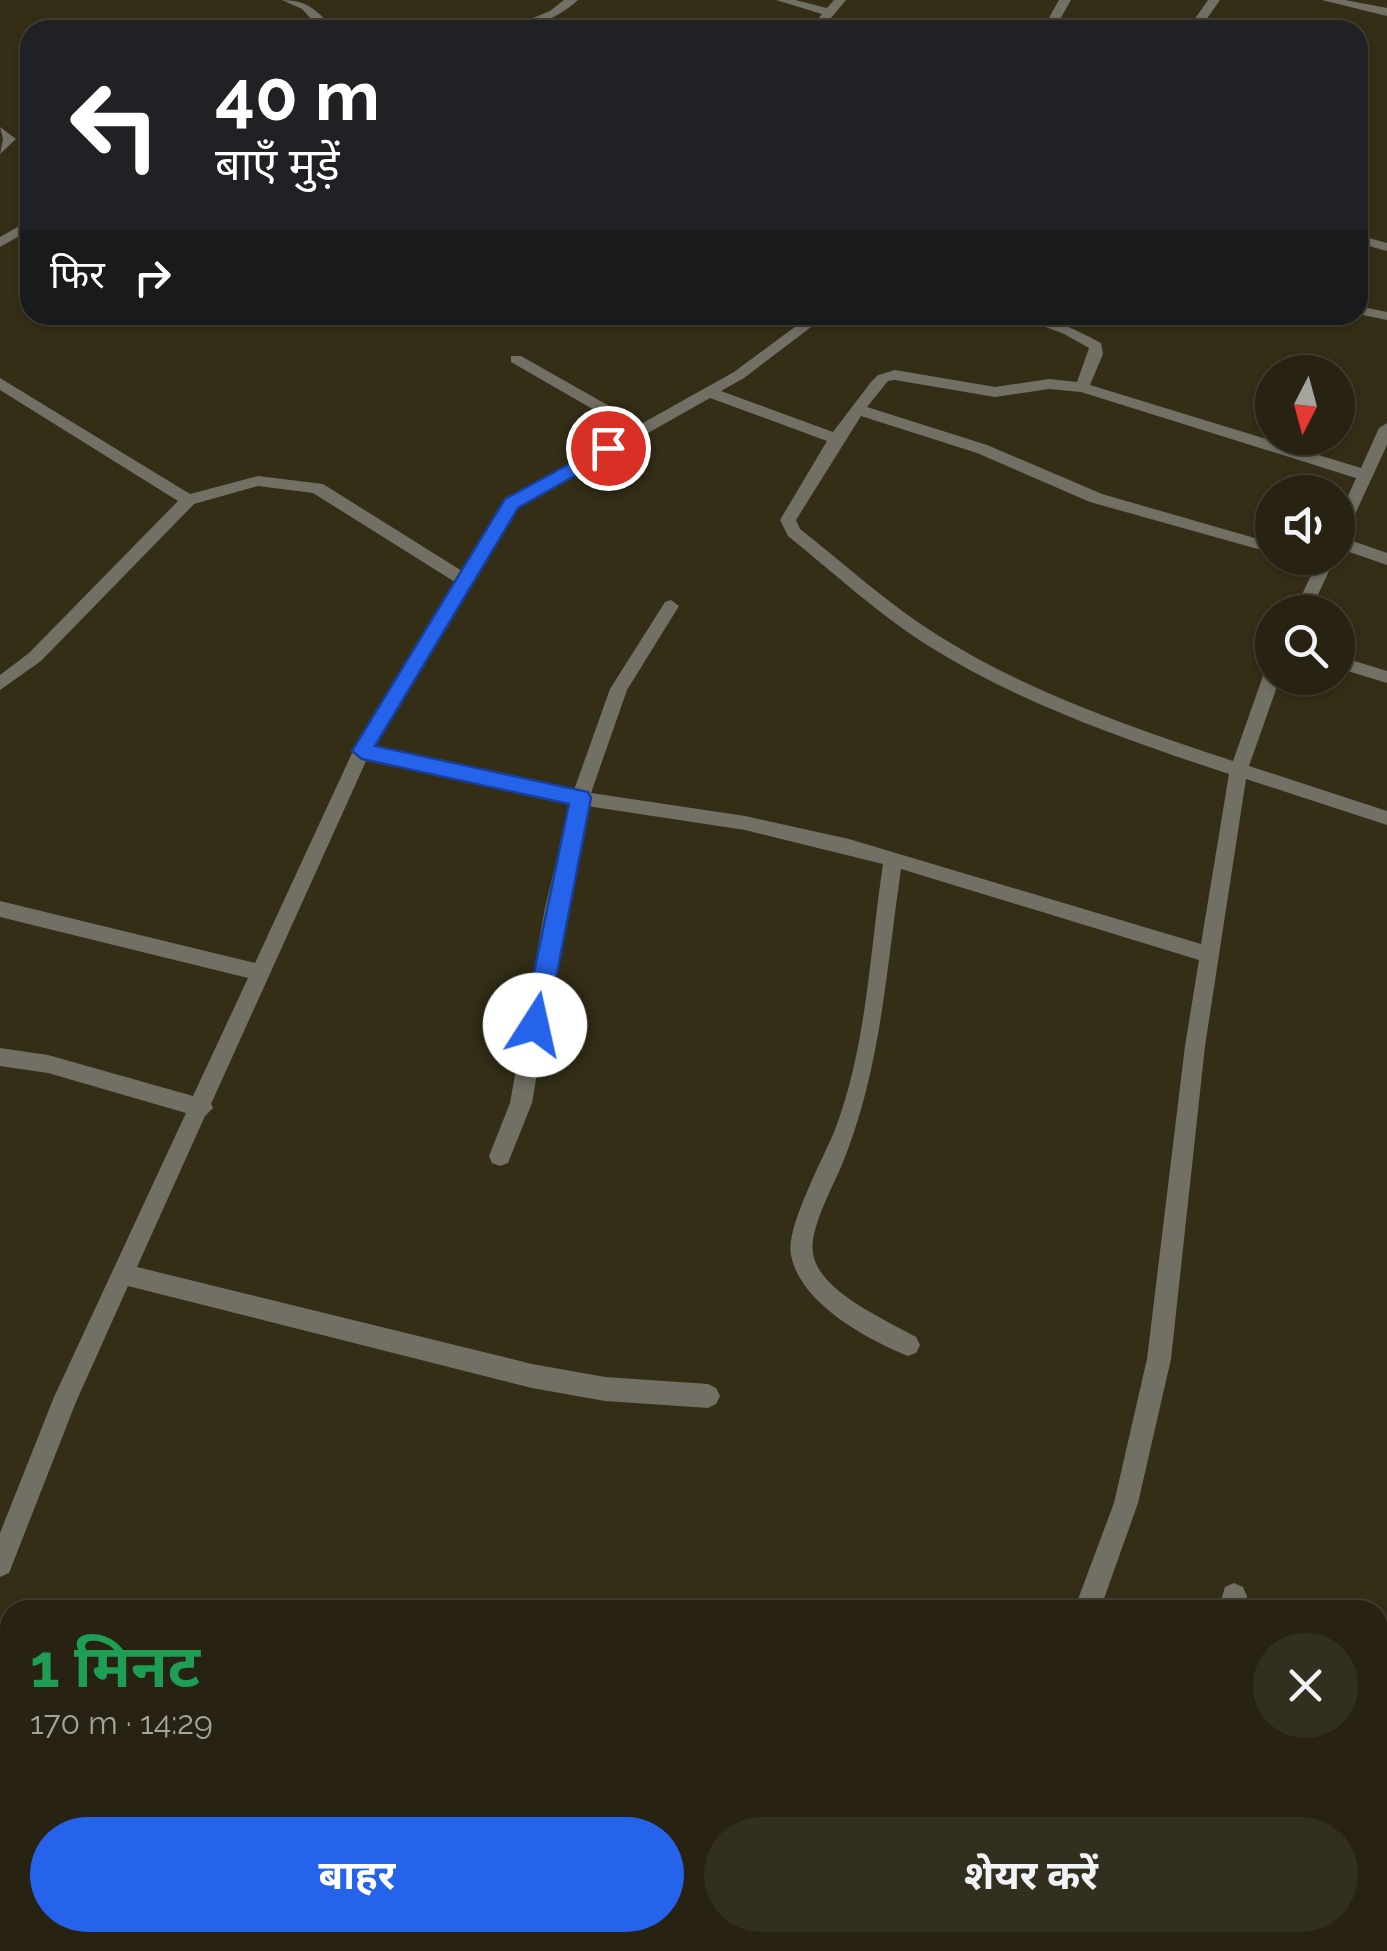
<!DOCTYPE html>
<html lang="hi">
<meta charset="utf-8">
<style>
body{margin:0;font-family:Raleway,"Noto Sans Devanagari",sans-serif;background:#332f1f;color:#f1f3f6;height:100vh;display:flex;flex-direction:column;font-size:38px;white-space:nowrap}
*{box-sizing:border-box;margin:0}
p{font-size:32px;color:#a4a49f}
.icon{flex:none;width:55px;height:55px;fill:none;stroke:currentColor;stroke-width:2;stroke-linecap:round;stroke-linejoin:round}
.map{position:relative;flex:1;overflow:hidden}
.drawer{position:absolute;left:0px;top:1600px;width:1388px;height:352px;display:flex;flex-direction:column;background:#272211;border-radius:30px 30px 0 0;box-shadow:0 2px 8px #0004,0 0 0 2px #433f31}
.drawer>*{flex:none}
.guide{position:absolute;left:20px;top:20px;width:1348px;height:305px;border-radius:30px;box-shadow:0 2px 8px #0004,0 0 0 2px #433f31;background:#202124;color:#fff;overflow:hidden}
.needle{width:65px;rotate:186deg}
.buttons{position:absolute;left:1255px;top:355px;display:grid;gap:20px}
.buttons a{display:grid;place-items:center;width:100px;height:100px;border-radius:50%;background:#272211;box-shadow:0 2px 8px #0004,0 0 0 2px #433f31;font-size:50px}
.pin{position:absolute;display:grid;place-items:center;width:85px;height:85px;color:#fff;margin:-42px;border:5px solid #fff;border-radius:50%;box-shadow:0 2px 10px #0007}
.me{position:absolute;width:110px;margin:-55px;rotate:10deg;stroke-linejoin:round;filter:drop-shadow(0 0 8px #0008)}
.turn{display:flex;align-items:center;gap:35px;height:210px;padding:0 30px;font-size:45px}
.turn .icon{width:130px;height:130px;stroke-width:2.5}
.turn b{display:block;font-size:70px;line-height:85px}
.then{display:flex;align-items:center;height:95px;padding:0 30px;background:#0003;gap:20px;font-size:38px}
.round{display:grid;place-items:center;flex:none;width:105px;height:105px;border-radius:52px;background:#332f1f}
.headline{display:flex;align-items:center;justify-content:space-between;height:170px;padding:0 30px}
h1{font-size:60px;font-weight:700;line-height:75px;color:#1e9e55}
.action{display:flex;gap:20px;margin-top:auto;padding:20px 30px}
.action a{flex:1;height:115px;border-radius:60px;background:#2563eb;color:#fff;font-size:40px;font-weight:700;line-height:115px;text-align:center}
.action a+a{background:#332f1f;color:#f1f3f6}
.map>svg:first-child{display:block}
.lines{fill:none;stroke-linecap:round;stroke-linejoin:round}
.minor{fill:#727065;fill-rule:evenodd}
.route{fill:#2563eb;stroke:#184099;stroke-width:2.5}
</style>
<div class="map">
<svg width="1387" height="1951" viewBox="0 0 1387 1951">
<rect width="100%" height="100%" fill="#342e17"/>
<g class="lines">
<g class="minor">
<path d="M 282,0 C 308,0 318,11 334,30 L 321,30 L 302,9 Z"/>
<path d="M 564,0 L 578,0 C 558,18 531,30 504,30 L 550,11 Z"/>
<path d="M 776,0 L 795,0 L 827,8 L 834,0 L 846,0 L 821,30 L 809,30 L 822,14 Z"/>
<path d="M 1059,0 L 1071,0 L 1054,30 L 1042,30 Z"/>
<path d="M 1208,0 L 1220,0 L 1199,30 L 1187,30 Z"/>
<path d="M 1322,0 L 1345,0 L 1387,8 L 1387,16 Z"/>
<path d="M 0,127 L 16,139 L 0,154 L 3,139 Z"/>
<path d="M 30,220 L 30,230 L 0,247 L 0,237 Z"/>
<path d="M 1358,235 L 1387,243 L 1387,251 L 1358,243 Z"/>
<path d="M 1358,306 L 1387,312 L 1387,320 L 1358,314 Z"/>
<path d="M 811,315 L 827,315 L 744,378 L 721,391 L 833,432 L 871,382 L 878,375 L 895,370 L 995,387 L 1049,379 L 1077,382 L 1089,348 L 1064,334 L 1015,315 C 1047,315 1073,328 1101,343 L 1103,354 L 1090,385 L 1361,468 L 1379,428 L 1387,423 L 1387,445 L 1344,538 L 1387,553 L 1387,565 L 1338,548 L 1338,519 L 1356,478 L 1081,392 L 1049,389 L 995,397 L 895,380 L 888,381 L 867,407 L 987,445 L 1102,494 L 1272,543 L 1272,553 L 1090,502 L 977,453 L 861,416 L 796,520 L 800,529 C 846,565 889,605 939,636 C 1028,692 1133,728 1233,761 L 1263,676 L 1272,670 L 1272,678 L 1280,678 L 1249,766 L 1387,811 L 1387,825 L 1246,779 L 1205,1046 L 1171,1359 L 1138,1503 L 1100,1610 L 1074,1610 L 1114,1503 L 1147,1359 L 1185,1046 L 1199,960 L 901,869 C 886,971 881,1071 841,1167 C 832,1188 809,1230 813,1253 C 818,1291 886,1320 916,1337 L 920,1345 L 916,1353 L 908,1356 C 866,1339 800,1303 791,1255 C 785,1227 825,1156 836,1127 C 867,1044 870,950 883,864 L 745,830 L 587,806 L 565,908 L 532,1103 L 508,1163 L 500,1166 L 492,1163 L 489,1156 L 510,1103 L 545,908 L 570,803 L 367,759 L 211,1104 L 213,1108 L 205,1116 L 137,1267 L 532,1364 L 605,1377 L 708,1384 L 716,1388 L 720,1396 L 716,1404 L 708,1408 L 605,1401 L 532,1388 L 128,1286 L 76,1402 L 9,1573 L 0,1577 L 0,1533 L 54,1397 L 186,1113 L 48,1073 L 0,1066 L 0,1048 L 48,1055 L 193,1096 L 248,978 L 0,917 L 0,901 L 255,963 L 353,751 L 455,582 L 313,493 L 258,486 L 194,504 L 41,661 L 0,690 L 0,675 L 29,653 L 178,501 L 0,390 L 0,378 L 190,494 L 258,476 L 323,484 L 462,571 L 505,499 L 629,430 L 511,362 L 511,356 L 521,356 L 641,424 L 734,372 ZM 710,398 L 827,441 L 780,520 L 788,536 C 834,573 877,613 927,645 C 1019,703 1126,740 1229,774 L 1201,944 L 849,839 L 745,816 L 591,793 L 627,690 L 679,606 L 671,600 L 665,602 L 610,689 L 574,790 L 374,747 L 517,507 Z"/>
<path d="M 1319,558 L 1335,558 L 1310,612 L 1294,612 Z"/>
<path d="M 1338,656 L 1387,671 L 1387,683 L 1338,668 Z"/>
<path d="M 1234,1583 L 1243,1587 L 1247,1596 L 1244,1610 L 1218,1610 L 1225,1587 Z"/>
<path d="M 951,1942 L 980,1942 L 976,1951 L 948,1951 Z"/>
<path d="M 1131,1942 L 1159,1942 L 1156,1951 L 1128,1951 Z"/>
</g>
</g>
<path class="route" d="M 608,443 L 615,444 L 615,453 L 518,508 L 375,746 L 588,792 L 591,798 L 547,1025 L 543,1032 L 527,1032 L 523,1025 L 569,804 L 362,759 L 352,751 L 505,499 Z"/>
</svg>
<div class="buttons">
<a><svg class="needle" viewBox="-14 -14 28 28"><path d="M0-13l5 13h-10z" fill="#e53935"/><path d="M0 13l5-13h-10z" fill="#a4a49f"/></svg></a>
<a><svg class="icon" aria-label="sound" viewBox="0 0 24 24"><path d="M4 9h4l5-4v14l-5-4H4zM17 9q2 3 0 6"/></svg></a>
<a><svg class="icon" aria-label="search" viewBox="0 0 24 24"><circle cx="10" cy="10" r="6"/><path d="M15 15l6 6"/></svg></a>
</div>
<div class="pin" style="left:608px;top:448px;background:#d93025"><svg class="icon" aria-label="arrive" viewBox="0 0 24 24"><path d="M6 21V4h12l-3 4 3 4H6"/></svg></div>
<svg class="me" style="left:535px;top:1025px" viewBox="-20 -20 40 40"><circle r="19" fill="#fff"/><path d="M0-13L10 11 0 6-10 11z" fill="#2563eb"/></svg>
<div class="guide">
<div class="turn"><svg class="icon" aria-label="left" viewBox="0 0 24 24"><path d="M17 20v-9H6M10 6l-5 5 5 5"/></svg><div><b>40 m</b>बाएँ मुड़ें</div></div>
<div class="then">फिर<svg class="icon" aria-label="right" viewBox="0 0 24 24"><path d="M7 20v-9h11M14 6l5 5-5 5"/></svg></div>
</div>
<section class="drawer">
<div class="headline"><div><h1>1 मिनट</h1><p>170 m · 14:29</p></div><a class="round"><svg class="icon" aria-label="close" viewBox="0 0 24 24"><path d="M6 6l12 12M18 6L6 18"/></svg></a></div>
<div class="action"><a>बाहर</a><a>शेयर करें</a></div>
</section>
</div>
